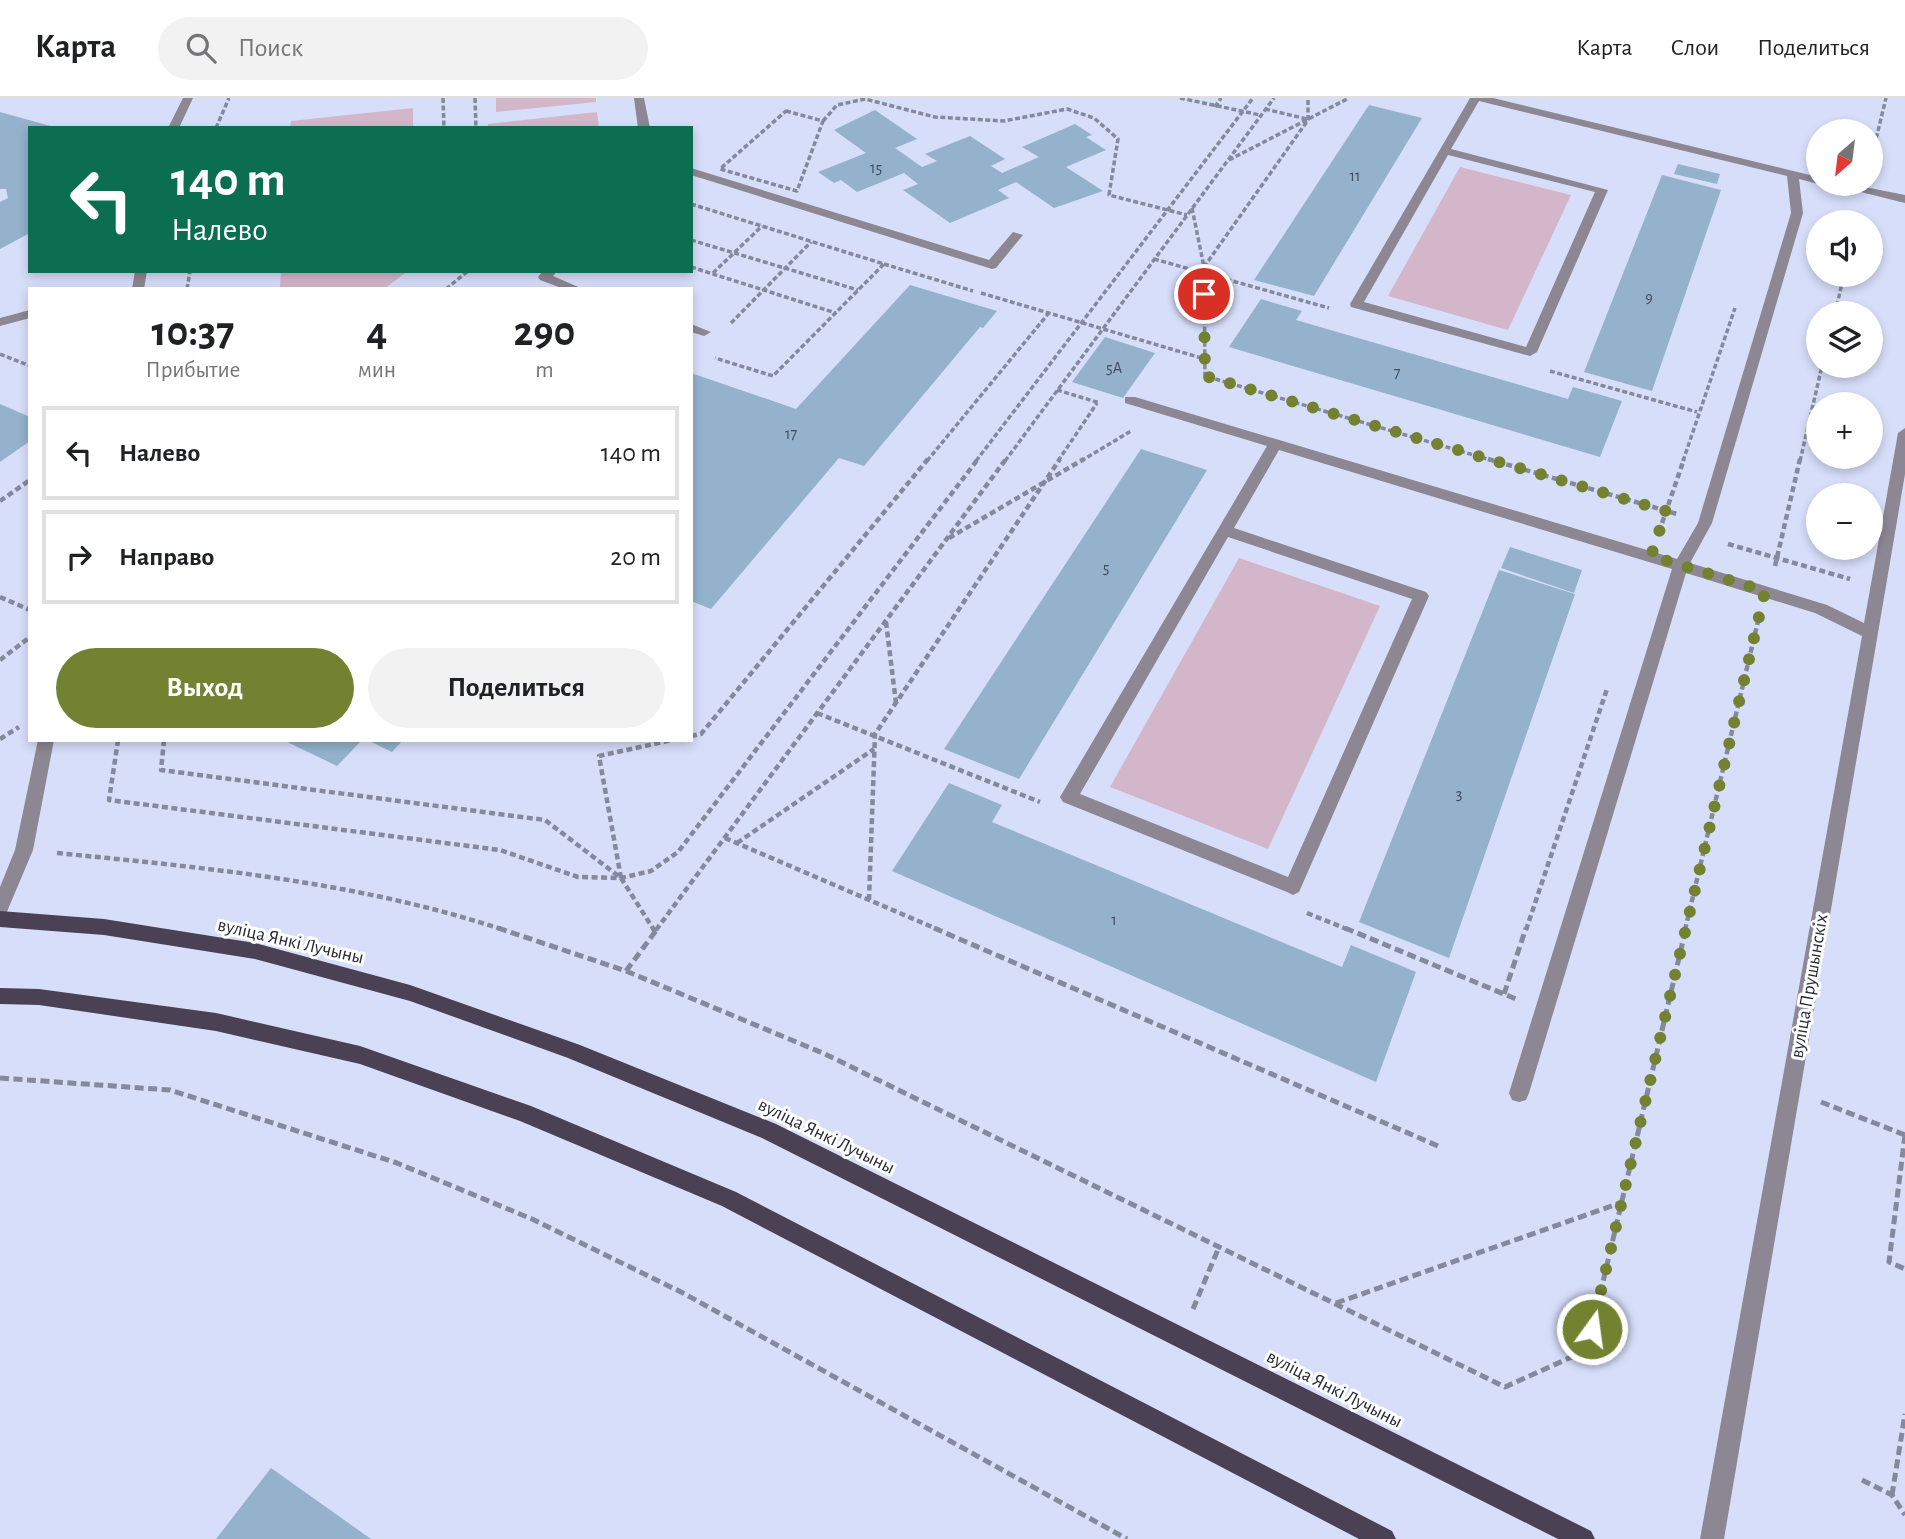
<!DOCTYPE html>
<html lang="ru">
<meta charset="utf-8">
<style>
body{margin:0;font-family:"Alegreya Sans",sans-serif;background:#f2f2f2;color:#202124;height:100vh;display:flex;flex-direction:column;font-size:26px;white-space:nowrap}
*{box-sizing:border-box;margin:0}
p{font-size:23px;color:#757577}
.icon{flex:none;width:38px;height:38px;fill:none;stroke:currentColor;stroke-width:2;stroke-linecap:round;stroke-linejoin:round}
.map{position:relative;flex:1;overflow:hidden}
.side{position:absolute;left:28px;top:189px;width:665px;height:455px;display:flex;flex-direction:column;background:#fff;border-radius:0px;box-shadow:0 4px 10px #0003}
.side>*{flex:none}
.banner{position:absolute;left:28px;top:28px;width:665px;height:147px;border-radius:0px;box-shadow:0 4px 10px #0003;background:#0b6e4f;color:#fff;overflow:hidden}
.needle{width:46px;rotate:208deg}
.fabs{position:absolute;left:1806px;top:21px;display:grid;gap:14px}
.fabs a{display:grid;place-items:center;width:77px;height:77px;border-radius:50%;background:#fff;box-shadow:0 4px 10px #0003;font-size:35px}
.pin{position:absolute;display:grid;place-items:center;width:60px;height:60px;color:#fff;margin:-30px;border:4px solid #fff;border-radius:50%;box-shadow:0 2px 7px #0007}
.me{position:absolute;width:77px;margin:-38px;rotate:14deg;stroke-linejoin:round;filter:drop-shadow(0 0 5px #0008)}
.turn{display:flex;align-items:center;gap:24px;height:147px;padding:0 28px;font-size:32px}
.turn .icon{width:91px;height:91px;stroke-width:2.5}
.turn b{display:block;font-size:49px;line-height:60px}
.eta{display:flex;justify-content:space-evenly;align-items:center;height:119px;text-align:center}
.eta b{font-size:42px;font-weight:700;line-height:49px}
.cta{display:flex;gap:14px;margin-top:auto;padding:14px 28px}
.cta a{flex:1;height:80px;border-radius:42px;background:#738231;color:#fff;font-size:28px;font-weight:700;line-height:80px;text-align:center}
.cta a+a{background:#f2f2f2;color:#202124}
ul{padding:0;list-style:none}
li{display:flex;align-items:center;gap:21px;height:94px;margin:0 14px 10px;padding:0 14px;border:4px solid #e0e0e0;border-radius:0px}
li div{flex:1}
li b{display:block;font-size:26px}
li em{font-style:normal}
header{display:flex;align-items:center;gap:42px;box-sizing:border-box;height:98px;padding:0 35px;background:#fff;border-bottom:2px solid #e0e0e0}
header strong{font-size:33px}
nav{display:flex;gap:38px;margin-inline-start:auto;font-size:24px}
.search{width:490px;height:63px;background:#f2f2f2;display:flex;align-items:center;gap:18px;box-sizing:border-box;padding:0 24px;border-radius:38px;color:#757577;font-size:26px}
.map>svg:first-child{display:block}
.green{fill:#d3b6ca}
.building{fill:#94b2cc}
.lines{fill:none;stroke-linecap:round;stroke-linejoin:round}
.path-far2{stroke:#84899d;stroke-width:3.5;stroke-dasharray:5 2.5;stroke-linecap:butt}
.path-far1{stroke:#84899d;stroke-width:4.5;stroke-dasharray:6 3.5;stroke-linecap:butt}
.path{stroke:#84899d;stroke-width:5;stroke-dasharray:9 4.5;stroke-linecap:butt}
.minor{fill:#8c8793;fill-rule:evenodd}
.major{fill:#4a4154;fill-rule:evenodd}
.route{stroke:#738231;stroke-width:12;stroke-dasharray:0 21.6}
.labels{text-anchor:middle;stroke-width:6;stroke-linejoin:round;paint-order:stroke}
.number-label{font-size:16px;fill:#424b5a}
.street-label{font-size:19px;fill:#272934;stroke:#fff}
</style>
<header>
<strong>Карта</strong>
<div class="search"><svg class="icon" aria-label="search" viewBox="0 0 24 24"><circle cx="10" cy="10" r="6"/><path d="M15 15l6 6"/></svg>Поиск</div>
<nav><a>Карта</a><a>Слои</a><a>Поделиться</a></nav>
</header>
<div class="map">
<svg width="1905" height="1441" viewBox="0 0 1905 1441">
<rect width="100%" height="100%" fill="#d7defa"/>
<g class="green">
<path d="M 496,0 L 596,0 L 596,4 L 496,14 Z"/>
<path d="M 413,10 L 413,30 L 290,30 L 291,23 Z"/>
<path d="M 597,14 L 599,30 L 488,30 L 488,26 Z"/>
<path d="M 1460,69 L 1571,97 L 1508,232 L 1388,198 Z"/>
<path d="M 281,173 L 408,173 L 384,191 L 284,191 L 280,189 Z"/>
<path d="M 1239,460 L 1380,508 L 1268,751 L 1110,689 Z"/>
</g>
<g class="building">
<path d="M 1369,7 L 1422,20 L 1314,198 L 1254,182 Z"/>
<path d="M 875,12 L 917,41 L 895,50 L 922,69 L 937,63 L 925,56 L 970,38 L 1005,61 L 991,68 L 1002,75 L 1039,59 L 1022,49 L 1075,26 L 1092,37 L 1086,39 L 1106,52 L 1066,69 L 1103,93 L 1054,110 L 1016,84 L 998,92 L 1009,100 L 950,125 L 903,92 L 918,86 L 904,75 L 857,94 L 841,82 L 834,85 L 818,74 L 866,55 L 834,32 Z"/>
<path d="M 0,14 L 54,29 L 30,30 L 30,135 L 0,151 L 0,104 L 8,100 L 6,91 L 0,91 Z"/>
<path d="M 1678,66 L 1720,76 L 1717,86 L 1674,76 Z"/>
<path d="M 1662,77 L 1721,92 L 1652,293 L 1584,274 Z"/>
<path d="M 910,187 L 997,213 L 983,230 L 980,229 L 864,368 L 839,360 L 711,511 L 691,503 L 691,275 L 796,311 Z"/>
<path d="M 1261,201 L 1302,213 L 1296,222 L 1568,301 L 1573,289 L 1622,303 L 1600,359 L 1229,249 Z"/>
<path d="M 1105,239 L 1155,255 L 1123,300 L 1072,284 Z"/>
<path d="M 0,306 L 30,319 L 30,343 L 0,364 Z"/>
<path d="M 1141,351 L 1207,372 L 1019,681 L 944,651 Z"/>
<path d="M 1510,449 L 1582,472 L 1574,495 L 1501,470 Z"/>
<path d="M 1499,472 L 1575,496 L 1449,860 L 1359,824 Z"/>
<path d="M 283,642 L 362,642 L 337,668 Z"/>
<path d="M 367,642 L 403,642 L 392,654 Z"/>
<path d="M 949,685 L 1002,707 L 992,724 L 1342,869 L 1351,847 L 1416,874 L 1376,984 L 892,773 Z"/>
<path d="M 271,1370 L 371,1441 L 216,1441 Z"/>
</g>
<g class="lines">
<g class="path-far2">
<path d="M 443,0 L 444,30"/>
<path d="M 475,0 L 476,30"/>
<path d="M 1180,0 L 1260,17"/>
<path d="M 1215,9 L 1221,0"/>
<path d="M 1265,11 L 1307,21"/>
<path d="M 786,13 L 823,23 L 797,93 L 720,71 Z"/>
<path d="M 823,23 L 837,7 L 865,1 L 935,19 L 1004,23 L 1067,11 L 1094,20 L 1118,41 L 1109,97 L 1187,117"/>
<path d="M 216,30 L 229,0"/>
<path d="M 1229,62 L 1349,0"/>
<path d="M 1871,62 L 1886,0"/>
<path d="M 691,106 L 884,166 L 773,278 L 715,260"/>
<path d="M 1192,110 L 1204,169 L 1205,278 L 1494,363"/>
<path d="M 691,142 L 858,192"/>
<path d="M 1154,161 L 1329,210"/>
<path d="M 884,166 L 973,193"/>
<path d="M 691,169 L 836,215"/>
<path d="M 1204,169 L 1308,22 L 1308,0"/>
<path d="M 713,175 L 762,128"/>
<path d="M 187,191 L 190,173"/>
<path d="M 446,191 L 468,173"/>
<path d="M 981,195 L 1205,261"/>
<path d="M 1835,215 L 1844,177"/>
<path d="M 731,225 L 811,144"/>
<path d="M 0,256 L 30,268"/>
<path d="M 1550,273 L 1697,314"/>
<path d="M 1057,292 L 1100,305"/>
<path d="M 927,363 L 1048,216"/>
<path d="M 976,363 L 1253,0"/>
<path d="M 1005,363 L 1274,0"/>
<path d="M 1058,363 L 1097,305"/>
<path d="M 1081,363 L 1131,333"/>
<path d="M 1683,363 L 1735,210"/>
<path d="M 1800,363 L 1822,268"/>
</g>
<g class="path-far1">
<path d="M 1488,361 L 1677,416"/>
<path d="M 0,403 L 30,382"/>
<path d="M 1659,434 L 1684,361"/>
<path d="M 949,440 L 1084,361"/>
<path d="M 1728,446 L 1850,481"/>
<path d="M 1775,468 L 1800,361"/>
<path d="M 0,499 L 30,512"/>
<path d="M 886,524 L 896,605"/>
<path d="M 0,562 L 30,539"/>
<path d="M 817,615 L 1040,704"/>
<path d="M 691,638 L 701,636 L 928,361"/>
<path d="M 0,641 L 19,629"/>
<path d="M 118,642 L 109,702 L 500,752 L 578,779 L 621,780 L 651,773 L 678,754 L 978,361"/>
<path d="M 164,642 L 161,672 L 545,722 L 621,780 L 599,658 L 672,642"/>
<path d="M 725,740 L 939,832"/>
<path d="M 737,745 L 874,651"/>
<path d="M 57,755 C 208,770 359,784 504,832"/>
<path d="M 621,780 L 654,832"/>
<path d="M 869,802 L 875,636 L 1060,361"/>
<path d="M 1307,815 L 1349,832"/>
<path d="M 656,832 L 1006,361"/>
<path d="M 1526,832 L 1607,591"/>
<path d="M 1685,832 L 1759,519"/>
</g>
<g class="path">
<path d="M 498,830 L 626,873 L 825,956 L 1505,1289 L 1587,1252 L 1686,830"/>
<path d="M 653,830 L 655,834"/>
<path d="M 934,830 L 1438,1048"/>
<path d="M 1345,830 L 1516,901"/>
<path d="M 626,873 L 658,830"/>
<path d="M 1504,896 L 1526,830"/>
<path d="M 0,980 L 170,992 L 397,1065 L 532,1121 L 683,1195 L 1127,1441"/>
<path d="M 1821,1004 L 1905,1037"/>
<path d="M 1905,1037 L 1889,1164 L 1905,1171"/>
<path d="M 1336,1205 L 1623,1104"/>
<path d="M 1193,1211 L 1219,1149"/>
<path d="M 1862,1382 L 1892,1397 L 1905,1417"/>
<path d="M 1892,1397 L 1905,1316"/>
</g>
<g class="minor">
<path d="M 183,0 L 193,0 L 179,30 L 168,30 Z"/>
<path d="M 634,0 L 644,0 L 650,30 L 638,30 Z"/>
<path d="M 1470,0 L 1493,0 L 1818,79 L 1818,86 L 1799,81 L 1803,115 L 1712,425 L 1690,465 L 1827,507 L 1864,525 L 1898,335 L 1905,330 L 1905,376 L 1724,1441 L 1700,1441 L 1862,538 L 1815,515 L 1686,475 L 1529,995 L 1526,1002 L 1519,1004 L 1512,1002 L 1509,995 L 1672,471 L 1279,352 L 1234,430 L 1426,494 L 1429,498 L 1299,794 L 1293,797 L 1287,794 L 1063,704 L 1060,699 L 1267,348 L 1125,305 L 1125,299 L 1135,299 L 1677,461 L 1698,425 L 1791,115 L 1787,78 L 1479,3 L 1451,51 L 1608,92 L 1537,254 L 1530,258 L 1351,209 L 1350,206 ZM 1448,57 L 1595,94 L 1526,249 L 1364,204 ZM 1228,439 L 1412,501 L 1288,779 L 1080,696 Z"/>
<path d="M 691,70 L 989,162 L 1013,134 L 1023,137 L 996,170 L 992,171 L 691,77 Z"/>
<path d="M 1829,86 L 1850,86 L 1905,97 L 1905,105 Z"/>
<path d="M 135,173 L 147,173 L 144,191 L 132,191 Z"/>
<path d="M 543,173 L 557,173 L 553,178 L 583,191 L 564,191 L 540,182 L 538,179 Z"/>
<path d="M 30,212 L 30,220 L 0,228 L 0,220 Z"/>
<path d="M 691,226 L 711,234 L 704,238 L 691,234 Z"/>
<path d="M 38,642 L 54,642 L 33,752 L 6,816 L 0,819 L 0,789 L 15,752 Z"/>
</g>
<g class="major">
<path d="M 0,813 L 104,821 L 255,845 L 410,887 L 580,947 L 776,1026 L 1591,1433 L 1595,1441 L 1558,1441 L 762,1040 L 568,960 L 410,903 L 255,861 L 104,837 L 0,829 Z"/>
<path d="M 0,890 L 39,891 L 216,915 L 360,948 L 531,1008 L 736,1094 L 1392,1433 L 1396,1441 L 1359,1441 L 722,1108 L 520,1023 L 360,966 L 216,933 L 39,907 L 0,906 Z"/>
</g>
</g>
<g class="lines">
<path class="route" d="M 1204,196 L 1205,278 L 1666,413 L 1651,458 L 1765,493 L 1592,1231"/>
</g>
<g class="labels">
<g class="number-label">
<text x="876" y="75">15</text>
<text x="1355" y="83">11</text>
<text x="1649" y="205">9</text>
<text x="1114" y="275">5А</text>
<text x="1397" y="280">7</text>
<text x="791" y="341">17</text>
<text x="1106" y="475">5</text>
<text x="1459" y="701">3</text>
<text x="1114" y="827">1</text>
</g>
<g class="street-label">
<text transform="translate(291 842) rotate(13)" y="7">вуліца Янкі Лучыны</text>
<text transform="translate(1808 888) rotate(-80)" y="7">вуліца Прушынскіх</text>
<text transform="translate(827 1037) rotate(26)" y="7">вуліца Янкі Лучыны</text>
<text transform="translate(1335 1290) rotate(27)" y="7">вуліца Янкі Лучыны</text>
</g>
</g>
</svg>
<div class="fabs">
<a><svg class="needle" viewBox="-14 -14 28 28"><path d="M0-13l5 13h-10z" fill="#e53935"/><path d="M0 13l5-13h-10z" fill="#757577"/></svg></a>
<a><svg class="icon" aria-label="sound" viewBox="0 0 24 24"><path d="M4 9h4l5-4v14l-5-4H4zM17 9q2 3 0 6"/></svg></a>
<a><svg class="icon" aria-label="layers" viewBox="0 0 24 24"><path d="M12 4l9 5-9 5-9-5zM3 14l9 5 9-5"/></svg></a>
<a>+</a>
<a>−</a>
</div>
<div class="pin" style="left:1204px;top:196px;background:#d93025"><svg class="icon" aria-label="arrive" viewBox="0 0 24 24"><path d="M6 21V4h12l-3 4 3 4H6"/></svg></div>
<svg class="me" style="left:1592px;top:1231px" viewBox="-20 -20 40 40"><circle r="17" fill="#738231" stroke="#fff" stroke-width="3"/><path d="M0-11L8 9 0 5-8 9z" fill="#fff"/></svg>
<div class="banner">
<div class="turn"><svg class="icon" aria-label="left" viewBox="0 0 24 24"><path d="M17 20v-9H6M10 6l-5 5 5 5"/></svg><div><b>140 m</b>Налево</div></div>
</div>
<section class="side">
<div class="eta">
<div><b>10:37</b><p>Прибытие</p></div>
<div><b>4</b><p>мин</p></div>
<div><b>290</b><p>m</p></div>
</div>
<ul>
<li><svg class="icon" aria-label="left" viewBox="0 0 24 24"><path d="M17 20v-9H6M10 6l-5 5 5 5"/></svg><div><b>Налево</b></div><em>140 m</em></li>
<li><svg class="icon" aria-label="right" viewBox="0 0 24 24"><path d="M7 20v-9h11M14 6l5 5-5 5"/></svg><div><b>Направо</b></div><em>20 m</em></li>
</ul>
<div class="cta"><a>Выход</a><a>Поделиться</a></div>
</section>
</div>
